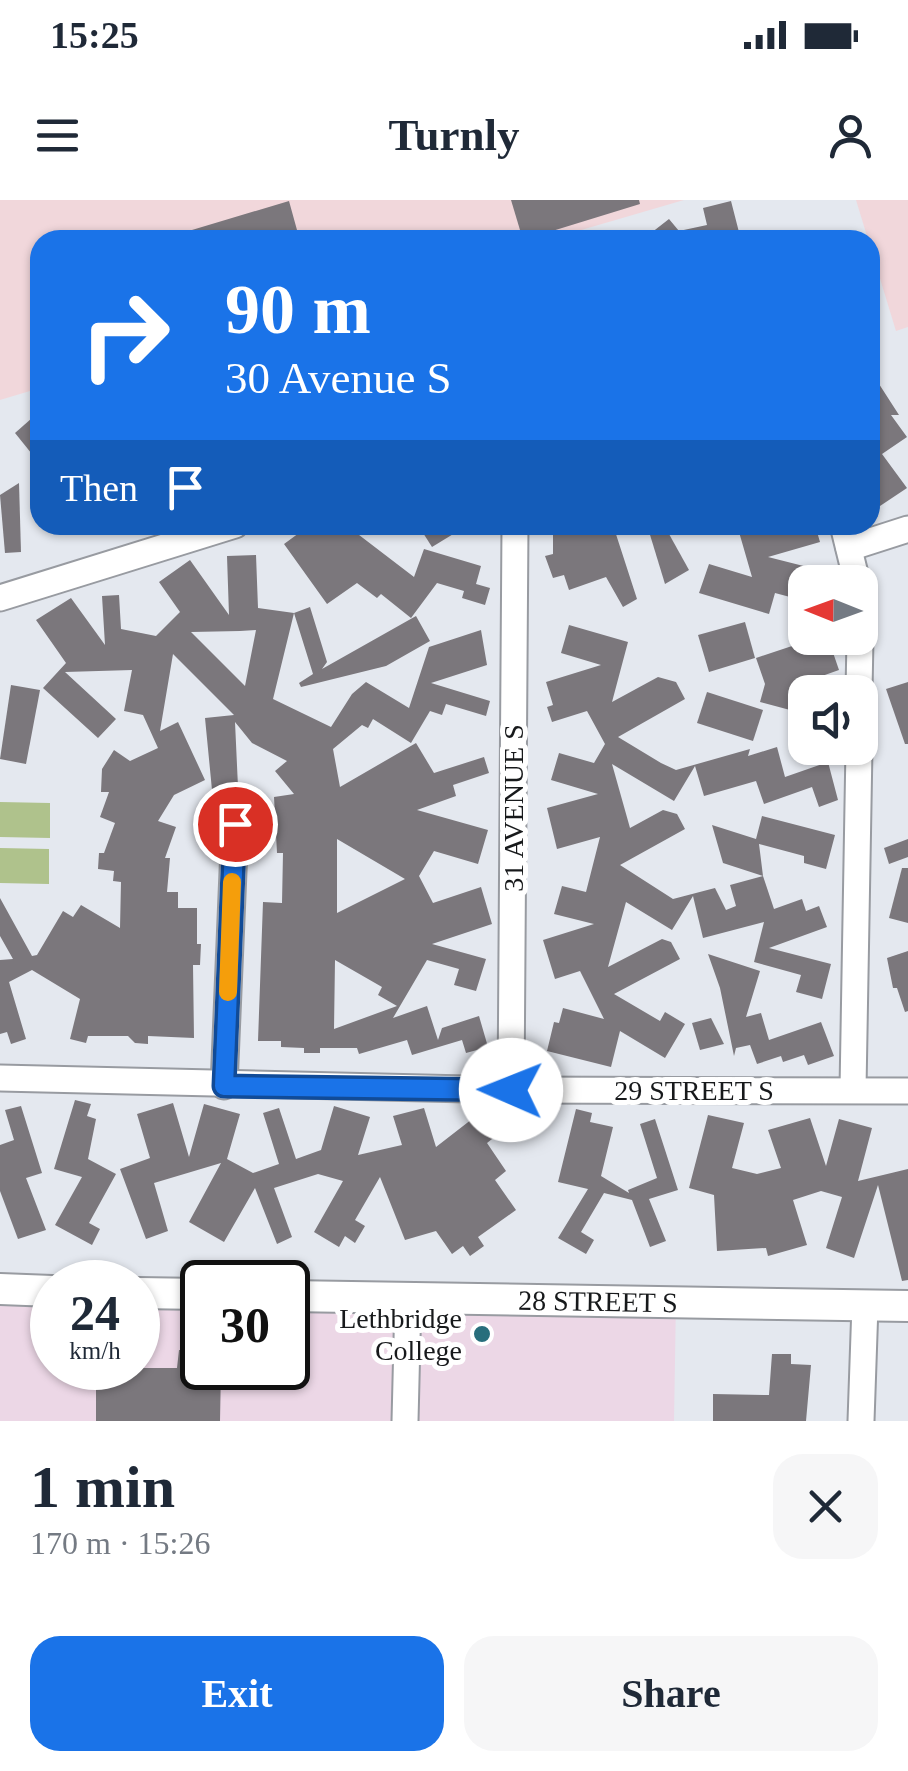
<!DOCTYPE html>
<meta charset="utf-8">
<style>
body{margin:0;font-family:Georgia,serif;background:#f6f6f7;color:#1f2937;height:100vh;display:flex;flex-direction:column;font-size:38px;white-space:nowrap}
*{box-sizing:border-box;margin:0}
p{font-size:32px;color:#747a83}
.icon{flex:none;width:55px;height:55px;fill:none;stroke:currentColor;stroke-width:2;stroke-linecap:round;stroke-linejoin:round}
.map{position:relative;height:1221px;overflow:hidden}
.panel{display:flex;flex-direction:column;background:#fff;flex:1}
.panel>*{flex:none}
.hud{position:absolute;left:30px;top:30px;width:850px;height:305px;border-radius:30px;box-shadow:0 2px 8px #0004;background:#1a73e8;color:#fff;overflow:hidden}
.needle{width:65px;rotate:271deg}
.fabs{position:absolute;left:788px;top:365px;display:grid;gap:20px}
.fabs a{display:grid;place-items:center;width:90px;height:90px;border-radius:20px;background:#fff;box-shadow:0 2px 8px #0004;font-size:50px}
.speed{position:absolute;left:30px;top:1060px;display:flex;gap:20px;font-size:50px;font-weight:700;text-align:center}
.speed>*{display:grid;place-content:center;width:130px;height:130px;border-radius:50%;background:#fff;box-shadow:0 2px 8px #0004;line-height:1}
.speed small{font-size:25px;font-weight:400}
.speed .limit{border:5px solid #111;border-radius:15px;background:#fff;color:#111}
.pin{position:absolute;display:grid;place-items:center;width:85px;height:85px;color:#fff;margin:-42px;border:5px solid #fff;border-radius:50%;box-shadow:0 2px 10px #0007}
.me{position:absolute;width:110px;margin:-55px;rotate:271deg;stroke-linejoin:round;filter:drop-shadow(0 0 8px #0008)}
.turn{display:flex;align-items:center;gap:35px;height:210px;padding:0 30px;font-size:45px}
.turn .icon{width:130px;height:130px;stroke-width:2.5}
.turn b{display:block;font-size:70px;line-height:85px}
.then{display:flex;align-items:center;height:95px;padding:0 30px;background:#0003;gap:20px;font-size:38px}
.round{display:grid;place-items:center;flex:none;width:105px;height:105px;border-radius:30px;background:#f6f6f7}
.headline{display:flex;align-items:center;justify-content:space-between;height:170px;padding:0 30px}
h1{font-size:60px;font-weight:700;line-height:75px}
.primary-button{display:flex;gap:20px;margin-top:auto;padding:20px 30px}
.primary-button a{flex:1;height:115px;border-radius:30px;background:#1a73e8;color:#fff;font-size:40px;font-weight:700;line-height:115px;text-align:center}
.primary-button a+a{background:#f6f6f7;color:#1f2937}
.status{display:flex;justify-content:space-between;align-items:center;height:70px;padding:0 50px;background:#fff;direction:ltr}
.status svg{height:28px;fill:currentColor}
header{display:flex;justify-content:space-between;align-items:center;height:130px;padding:0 30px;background:#fff;font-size:45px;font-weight:700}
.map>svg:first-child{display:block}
.commercial{fill:#f1d7db}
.education{fill:#ecd7e6}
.green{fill:#afc28c}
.building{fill:#7b777c;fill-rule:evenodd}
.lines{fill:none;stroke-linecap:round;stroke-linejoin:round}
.minor-casing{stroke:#989ba1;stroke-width:29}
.tertiary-casing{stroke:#989ba1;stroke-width:34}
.minor{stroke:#fff;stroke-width:25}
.tertiary{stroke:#fff;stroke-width:30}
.route-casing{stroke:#114b97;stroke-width:25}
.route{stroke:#1a73e8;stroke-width:18}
.slow{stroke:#f59e0b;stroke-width:18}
.poi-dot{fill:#286e7c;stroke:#fff;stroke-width:4}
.labels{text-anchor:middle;stroke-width:10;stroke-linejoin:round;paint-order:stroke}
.street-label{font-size:28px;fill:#17191b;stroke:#fff}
.poi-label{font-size:28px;fill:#17191b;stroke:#fff;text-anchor:end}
</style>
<div class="status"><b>15:25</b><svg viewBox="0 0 49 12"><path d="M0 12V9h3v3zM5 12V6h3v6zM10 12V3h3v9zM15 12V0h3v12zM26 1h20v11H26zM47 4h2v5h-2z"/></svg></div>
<header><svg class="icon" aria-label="menu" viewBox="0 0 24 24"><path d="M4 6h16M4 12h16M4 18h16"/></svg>Turnly<svg class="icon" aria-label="person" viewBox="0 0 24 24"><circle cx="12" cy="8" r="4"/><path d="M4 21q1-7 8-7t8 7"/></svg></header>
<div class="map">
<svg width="908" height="1221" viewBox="0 0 908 1221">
<rect width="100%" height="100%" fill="#e4e8ef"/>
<g class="commercial">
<path d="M 0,0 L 684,0 L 547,40 L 40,40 L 40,188 L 0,200 Z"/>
<path d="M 856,0 L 908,0 L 908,127 L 896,131 Z"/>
</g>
<path class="education" d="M 0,1089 L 52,1091 L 52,1168 L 138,1168 L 138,1093 L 202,1094 L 202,1168 L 288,1168 L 288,1096 L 676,1100 L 674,1221 L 0,1221 Z"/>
<g class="green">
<path d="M 0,602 L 50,603 L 50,638 L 0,637 Z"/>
<path d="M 0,648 L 49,649 L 49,684 L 0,683 Z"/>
</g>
<g class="building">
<path d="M 511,0 L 639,0 L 640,4 L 523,40 Z"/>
<path d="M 289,1 L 297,30 L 293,31 L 295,40 L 173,40 L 172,36 Z"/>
<path d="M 731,1 L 741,40 L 642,40 L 669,19 L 679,31 L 707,25 L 703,8 Z"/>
<path d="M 870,170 L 899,215 L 891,215 L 907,237 L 882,254 L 907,288 L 880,306 L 870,293 Z"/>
<path d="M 40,211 L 40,264 L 15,233 Z"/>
<path d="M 19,283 L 21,352 L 5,353 L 0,295 Z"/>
<path d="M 310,325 L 315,331 L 346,325 L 414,377 L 424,349 L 481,366 L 476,384 L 490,388 L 485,405 L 462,398 L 464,391 L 437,383 L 411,418 L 381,394 L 377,398 L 357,383 L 327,404 L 284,344 Z"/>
<path d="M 418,325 L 468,325 L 432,347 Z"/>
<path d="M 553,325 L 613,325 L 637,399 L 623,407 L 606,377 L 569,390 L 564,375 L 553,378 L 545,356 L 553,354 Z"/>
<path d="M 647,325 L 664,325 L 689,370 L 665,384 Z"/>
<path d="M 737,325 L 815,325 L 820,342 L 768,357 L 839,375 L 840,382 L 805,382 L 805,401 L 775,393 L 769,414 L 699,393 L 709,364 L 752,377 Z"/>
<path d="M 256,355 L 258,408 L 294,413 L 310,407 L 327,462 L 322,469 L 416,416 L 430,441 L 386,466 L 301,487 L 299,483 L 313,474 L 294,413 L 273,499 L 331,527 L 352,494 L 366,482 L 409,508 L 429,447 L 481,430 L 487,465 L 431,483 L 490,501 L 486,516 L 446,504 L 442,515 L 430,511 L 411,543 L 373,519 L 368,528 L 362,525 L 333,549 L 340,587 L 416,543 L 434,573 L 484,557 L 489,573 L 453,585 L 456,596 L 417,610 L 488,630 L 478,664 L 434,651 L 419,676 L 433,703 L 481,687 L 492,724 L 432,744 L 486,759 L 476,791 L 454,785 L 459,769 L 427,760 L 393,818 L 427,806 L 438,840 L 442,828 L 479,816 L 488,847 L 466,853 L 462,840 L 412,855 L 407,840 L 359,854 L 357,848 L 320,848 L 320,853 L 304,853 L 304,848 L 281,847 L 281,841 L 258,841 L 263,702 L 282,703 L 283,653 L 277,653 L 274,597 L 294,594 L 275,571 L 287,561 L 252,543 L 235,522 L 238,587 L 212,590 L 205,518 L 234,515 L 173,454 L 160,531 L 178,522 L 205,580 L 174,595 L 158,621 L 176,627 L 165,658 L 170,658 L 167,692 L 178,692 L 178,708 L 197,708 L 197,744 L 201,744 L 200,765 L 193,765 L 194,838 L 148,836 L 148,844 L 135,843 L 128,836 L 88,836 L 86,843 L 70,839 L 80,799 L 32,770 L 9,782 L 26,839 L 11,844 L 7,832 L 0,834 L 0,760 L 13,759 L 0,736 L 0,698 L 32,756 L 37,755 L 63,711 L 73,717 L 81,705 L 120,728 L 121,682 L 113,681 L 114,671 L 98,669 L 99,653 L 104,653 L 115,623 L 100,617 L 109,592 L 101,592 L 102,569 L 114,550 L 130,561 L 158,548 L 143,515 L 124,511 L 132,470 L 65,472 L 116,519 L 98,538 L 43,488 L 66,463 L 36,420 L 71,398 L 105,445 L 102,396 L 119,395 L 121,429 L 156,436 L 180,412 L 159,382 L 190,360 L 229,415 L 227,356 ZM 256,430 L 245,486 L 191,432 L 240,431 ZM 337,639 L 405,679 L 337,713 ZM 335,760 L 382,787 L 378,795 L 397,806 L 334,829 Z"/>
<path d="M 745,422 L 755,458 L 709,472 L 698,435 Z"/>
<path d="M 569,425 L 628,442 L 612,502 L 658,477 L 676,482 L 685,499 L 618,537 L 661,563 L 676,570 L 750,549 L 748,556 L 777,547 L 785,577 L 828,562 L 838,600 L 819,607 L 812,587 L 764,604 L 756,581 L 704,596 L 695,566 L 674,601 L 612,564 L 630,628 L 663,610 L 677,614 L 685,629 L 620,665 L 673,699 L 715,688 L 726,710 L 736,706 L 730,685 L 763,676 L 774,709 L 802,699 L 806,711 L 819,706 L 827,727 L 769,748 L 831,764 L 822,799 L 796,792 L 801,775 L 754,762 L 764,722 L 703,738 L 693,696 L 672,730 L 626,702 L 608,767 L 662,739 L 671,742 L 680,759 L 614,794 L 660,821 L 665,812 L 685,824 L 665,858 L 620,831 L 611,867 L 547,851 L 554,822 L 559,823 L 563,808 L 604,819 L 580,771 L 555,779 L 543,740 L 594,724 L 554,714 L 562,686 L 586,692 L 600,637 L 557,649 L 547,608 L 598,594 L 551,580 L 559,553 L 594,563 L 605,544 L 587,511 L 552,522 L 547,507 L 553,505 L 546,482 L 601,465 L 561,453 Z"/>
<path d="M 816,438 L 828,438 L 839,470 L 805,482 L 805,514 L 760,502 L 765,484 L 756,458 Z"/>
<path d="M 908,482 L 908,544 L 905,544 L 886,489 Z"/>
<path d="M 11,485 L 40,490 L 26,564 L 0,559 Z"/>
<path d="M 707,492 L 763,510 L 753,541 L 697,523 Z"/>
<path d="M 762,616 L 835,635 L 826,669 L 804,663 L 804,656 L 759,644 L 763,676 L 723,663 L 712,625 L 756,639 Z"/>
<path d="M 908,639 L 908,657 L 889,664 L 884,648 Z"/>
<path d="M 902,668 L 908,668 L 908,723 L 889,718 Z"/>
<path d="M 908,751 L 908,811 L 905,812 L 897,788 L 893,788 L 887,758 Z"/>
<path d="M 708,754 L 760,771 L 746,817 L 761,813 L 769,840 L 821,822 L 834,856 L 808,865 L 804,855 L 783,862 L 781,856 L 757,864 L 750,845 L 736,848 L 734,856 L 720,788 Z"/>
<path d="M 711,818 L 724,844 L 700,850 L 692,823 Z"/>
<path d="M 75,900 L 91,904 L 87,916 L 96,919 L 88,959 L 116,974 L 89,1023 L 100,1029 L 92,1045 L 55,1025 L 82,977 L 54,969 Z"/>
<path d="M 173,903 L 189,957 L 204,904 L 240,914 L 227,959 L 253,973 L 279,964 L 263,913 L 279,908 L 296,959 L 321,950 L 334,906 L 370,917 L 358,955 L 402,945 L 393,916 L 424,908 L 436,947 L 485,909 L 502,931 L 487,943 L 506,971 L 495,980 L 516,1010 L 478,1037 L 484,1046 L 470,1056 L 463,1046 L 452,1054 L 436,1031 L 405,1040 L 380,977 L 355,1020 L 365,1026 L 355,1043 L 345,1036 L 339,1047 L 314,1032 L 343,981 L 318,974 L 274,988 L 292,1037 L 277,1044 L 255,988 L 224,1042 L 189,1022 L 221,963 L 154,983 L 168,1031 L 146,1039 L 120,969 L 150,958 L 137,914 Z"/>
<path d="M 21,906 L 42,973 L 26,978 L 46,1030 L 18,1039 L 0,991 L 0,945 L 14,940 L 5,910 Z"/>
<path d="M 576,909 L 592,913 L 590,922 L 613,927 L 601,976 L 629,993 L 628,990 L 657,978 L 640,924 L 655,919 L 678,990 L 649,999 L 666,1041 L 650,1047 L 632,1000 L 604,993 L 581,1032 L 594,1040 L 586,1054 L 558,1038 L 588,989 L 558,982 Z"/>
<path d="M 708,915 L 744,923 L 732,968 L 757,974 L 781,968 L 768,930 L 810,918 L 826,966 L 839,919 L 872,928 L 858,981 L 908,969 L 908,1080 L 902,1081 L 878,985 L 854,1058 L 826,1048 L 842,997 L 821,991 L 793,1000 L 807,1045 L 768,1056 L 766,1048 L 717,1051 L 714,995 L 689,988 Z"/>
<path d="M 179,1150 L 197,1150 L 197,1155 L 202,1155 L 202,1168 L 221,1168 L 220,1221 L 96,1221 L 96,1168 L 177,1168 Z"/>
<path d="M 772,1154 L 791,1154 L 791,1164 L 811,1165 L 806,1221 L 713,1221 L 713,1194 L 769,1195 Z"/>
</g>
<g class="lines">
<defs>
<g id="minor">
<path d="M 843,325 L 857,382"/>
<path d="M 849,348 L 908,329"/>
<path d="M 0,398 L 235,325"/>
<path d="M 859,492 L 860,438"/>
<path d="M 0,878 L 511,890 L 908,891"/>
<path d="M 224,886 L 235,624"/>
<path d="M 853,889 L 859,548"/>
<path d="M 511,890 L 515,325"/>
<path d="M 405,1221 L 408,1099"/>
<path d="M 861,1221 L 865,1105"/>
</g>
<g id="tertiary">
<path d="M 0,1089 L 52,1091"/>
<path d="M 138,1093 L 202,1094"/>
<path id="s1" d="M 288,1096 L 908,1106"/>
</g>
</defs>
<use href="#minor" class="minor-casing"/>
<use href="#tertiary" class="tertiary-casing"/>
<use href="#minor" class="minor"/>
<use href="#tertiary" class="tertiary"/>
</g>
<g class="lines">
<defs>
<path id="route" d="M 235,624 L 224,886 L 511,890"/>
</defs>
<use href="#route" class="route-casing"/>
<use href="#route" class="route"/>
<path class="slow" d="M 228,792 L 232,682"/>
</g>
<circle class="poi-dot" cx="482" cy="1134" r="10"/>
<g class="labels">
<g class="street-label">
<text transform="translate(513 608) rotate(-90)" y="10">31 AVENUE S</text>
<text x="694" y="900">29 STREET S</text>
<text dy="10" stroke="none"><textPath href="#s1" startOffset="310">28 STREET S</textPath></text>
</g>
<g class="poi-label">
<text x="462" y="1128">Lethbridge<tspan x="462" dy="32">College</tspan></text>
</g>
</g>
</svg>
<div class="fabs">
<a><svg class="needle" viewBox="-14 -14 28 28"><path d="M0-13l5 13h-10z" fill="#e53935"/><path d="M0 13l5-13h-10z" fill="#747a83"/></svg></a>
<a><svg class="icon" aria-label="sound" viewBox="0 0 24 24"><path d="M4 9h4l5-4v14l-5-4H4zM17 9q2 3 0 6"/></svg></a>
</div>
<div class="speed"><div>24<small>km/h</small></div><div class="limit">30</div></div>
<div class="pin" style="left:235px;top:624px;background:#d93025"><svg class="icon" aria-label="arrive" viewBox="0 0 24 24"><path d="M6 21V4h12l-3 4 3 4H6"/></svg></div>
<svg class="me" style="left:511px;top:890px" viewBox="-20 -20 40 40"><circle r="19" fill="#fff"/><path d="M0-13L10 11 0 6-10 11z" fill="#1a73e8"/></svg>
<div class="hud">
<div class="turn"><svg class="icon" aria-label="right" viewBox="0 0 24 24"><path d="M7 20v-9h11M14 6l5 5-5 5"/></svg><div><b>90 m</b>30 Avenue S</div></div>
<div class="then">Then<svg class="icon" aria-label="arrive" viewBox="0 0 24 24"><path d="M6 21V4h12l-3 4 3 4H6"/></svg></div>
</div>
</div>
<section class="panel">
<div class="headline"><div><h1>1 min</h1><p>170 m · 15:26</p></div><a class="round"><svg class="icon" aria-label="close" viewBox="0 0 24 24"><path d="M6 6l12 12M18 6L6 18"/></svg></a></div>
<div class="primary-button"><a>Exit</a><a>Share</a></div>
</section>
